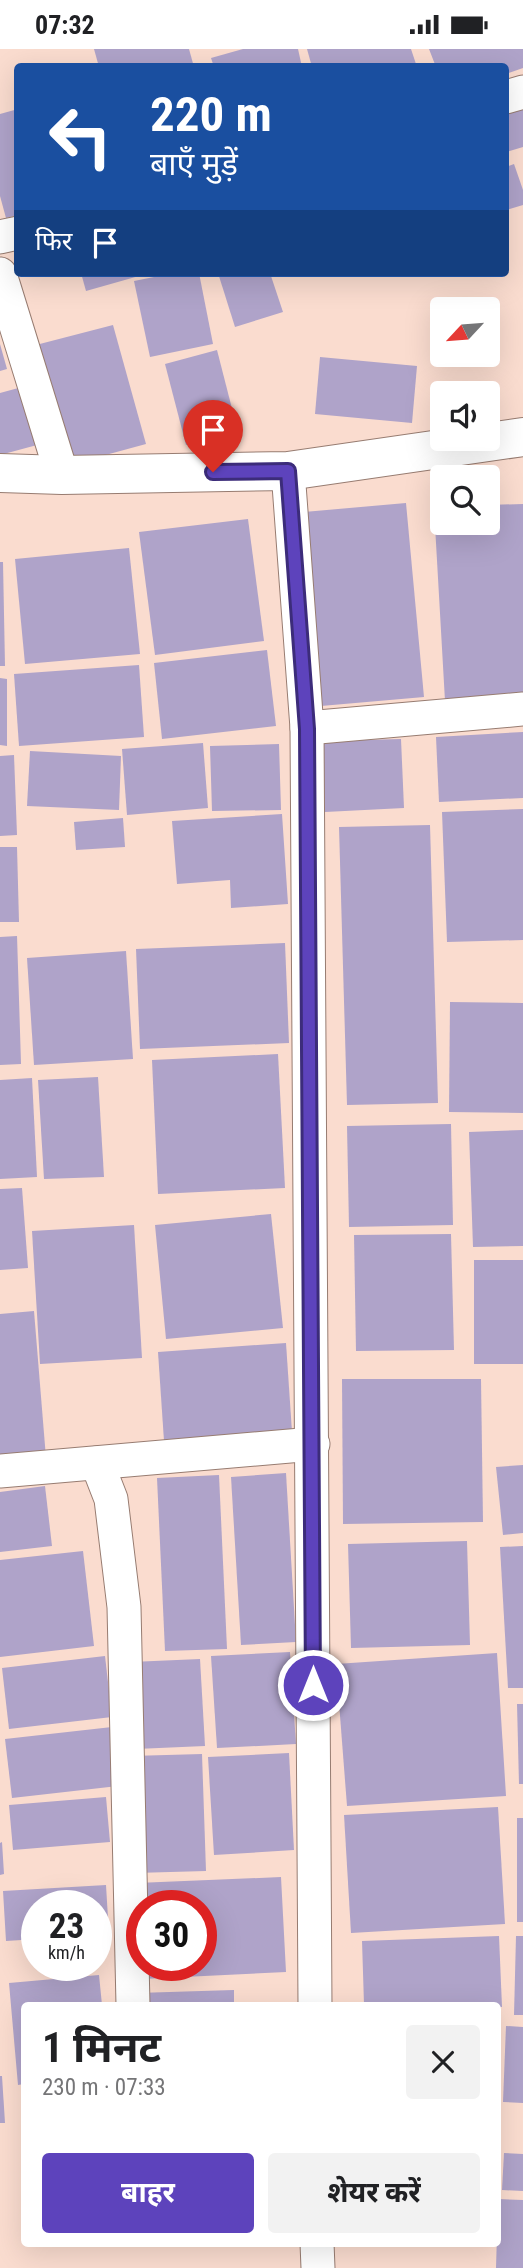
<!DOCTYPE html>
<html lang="hi">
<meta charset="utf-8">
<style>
body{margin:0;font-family:"Roboto Condensed","Noto Sans Devanagari",sans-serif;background:#f2f2f2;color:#202124;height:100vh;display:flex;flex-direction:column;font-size:26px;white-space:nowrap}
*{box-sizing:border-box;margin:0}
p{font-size:23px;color:#757577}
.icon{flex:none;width:38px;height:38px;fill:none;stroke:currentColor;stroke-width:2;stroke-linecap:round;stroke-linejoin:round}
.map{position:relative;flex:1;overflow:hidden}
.panel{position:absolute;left:21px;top:1953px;width:480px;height:245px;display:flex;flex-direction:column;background:#fff;border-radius:7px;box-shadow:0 7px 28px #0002}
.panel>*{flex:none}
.banner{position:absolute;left:14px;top:14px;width:495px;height:214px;border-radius:7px;box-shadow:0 7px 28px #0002;background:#1a4fa0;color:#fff;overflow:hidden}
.needle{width:46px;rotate:244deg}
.fabs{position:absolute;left:430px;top:248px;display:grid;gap:14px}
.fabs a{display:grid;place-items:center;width:70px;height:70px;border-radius:7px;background:#fff;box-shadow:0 7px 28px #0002;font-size:35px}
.speed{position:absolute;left:21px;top:1841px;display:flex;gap:14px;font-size:35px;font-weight:700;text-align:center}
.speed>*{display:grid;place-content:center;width:91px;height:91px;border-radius:50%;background:#fff;box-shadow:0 7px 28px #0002;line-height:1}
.speed small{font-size:18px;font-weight:400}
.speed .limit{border:10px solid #d22;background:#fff;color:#111}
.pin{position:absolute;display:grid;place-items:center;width:60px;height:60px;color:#fff;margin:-72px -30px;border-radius:50% 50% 50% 0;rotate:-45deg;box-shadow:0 0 7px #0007}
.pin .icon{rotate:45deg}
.me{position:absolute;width:77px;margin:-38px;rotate:0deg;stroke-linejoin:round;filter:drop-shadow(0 0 5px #0008)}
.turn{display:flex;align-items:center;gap:24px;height:147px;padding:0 21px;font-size:32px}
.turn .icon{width:91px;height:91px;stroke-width:2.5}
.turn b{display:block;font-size:49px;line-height:60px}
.then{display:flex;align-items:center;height:66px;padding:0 21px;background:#0003;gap:14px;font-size:26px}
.round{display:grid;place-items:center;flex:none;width:74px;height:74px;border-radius:7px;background:#f2f2f2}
.overview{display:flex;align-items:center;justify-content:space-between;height:119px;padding:0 21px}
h1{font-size:42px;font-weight:700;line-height:52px}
.cta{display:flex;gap:14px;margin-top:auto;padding:14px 21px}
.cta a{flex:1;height:80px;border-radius:7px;background:#5d43bc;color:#fff;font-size:28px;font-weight:700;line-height:80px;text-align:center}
.cta a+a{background:#f2f2f2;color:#202124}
.status{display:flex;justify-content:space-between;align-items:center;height:49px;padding:0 35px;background:#fff;direction:ltr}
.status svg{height:19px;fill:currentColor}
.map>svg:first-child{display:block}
.building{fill:#afa3c9}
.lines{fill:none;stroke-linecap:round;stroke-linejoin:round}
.minor-casing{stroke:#977c71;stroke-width:35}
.tertiary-casing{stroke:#977c71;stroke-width:40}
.minor{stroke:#fff;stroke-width:33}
.tertiary{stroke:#fff;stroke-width:38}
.route-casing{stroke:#3c2c7a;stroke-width:18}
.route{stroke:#5d43bc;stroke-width:12}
</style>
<div class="status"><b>07:32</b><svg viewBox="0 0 49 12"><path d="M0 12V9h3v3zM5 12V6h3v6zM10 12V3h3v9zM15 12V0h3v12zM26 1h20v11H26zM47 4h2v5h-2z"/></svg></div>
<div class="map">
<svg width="523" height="2219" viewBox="0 0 523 2219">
<rect width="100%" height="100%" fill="#fadccf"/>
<g class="building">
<path d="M 94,0 L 189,0 L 194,18 L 99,18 Z"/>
<path d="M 243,0 L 298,0 L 302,18 L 214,18 L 211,9 Z"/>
<path d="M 307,0 L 411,0 L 417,18 L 312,18 Z"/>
<path d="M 429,0 L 523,0 L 523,19 L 506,25 L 506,18 L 436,18 Z"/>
<path d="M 523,52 L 523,98 L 506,103 L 506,58 Z"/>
<path d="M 18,60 L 18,166 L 6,169 L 0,147 L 0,65 Z"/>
<path d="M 514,115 L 523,141 L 523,156 L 506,161 L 506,118 Z"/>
<path d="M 81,224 L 145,224 L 146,225 L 86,242 Z"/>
<path d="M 174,224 L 199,224 L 213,295 L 150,308 L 134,232 Z"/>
<path d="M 218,224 L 270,224 L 283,263 L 235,278 Z"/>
<path d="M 113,276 L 146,395 L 65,417 L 32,297 Z"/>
<path d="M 0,295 L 7,320 L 0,322 Z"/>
<path d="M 217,301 L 238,383 L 186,396 L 165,315 Z"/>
<path d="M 320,308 L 417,317 L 412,374 L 315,365 Z"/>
<path d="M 22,338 L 37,396 L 0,406 L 0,344 Z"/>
<path d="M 406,454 L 424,648 L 321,657 L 304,463 Z"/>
<path d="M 523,455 L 523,648 L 445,652 L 434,459 L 443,459 L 443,474 L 488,474 L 488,456 Z"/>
<path d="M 248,470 L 264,592 L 155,606 L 139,483 Z"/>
<path d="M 129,499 L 140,605 L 25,615 L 15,510 Z"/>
<path d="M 0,513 L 3,513 L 5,617 L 0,617 Z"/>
<path d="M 267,601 L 276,677 L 162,690 L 154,614 Z"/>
<path d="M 139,616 L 144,688 L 19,697 L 14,625 Z"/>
<path d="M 0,629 L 7,630 L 7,697 L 0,696 Z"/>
<path d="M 523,683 L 523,749 L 439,753 L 436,688 Z"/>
<path d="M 401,690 L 404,759 L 325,763 L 322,692 Z"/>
<path d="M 203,694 L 208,759 L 127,766 L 122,700 Z"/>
<path d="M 279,695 L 281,761 L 212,762 L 210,697 Z"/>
<path d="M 30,702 L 121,707 L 119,761 L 27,757 Z"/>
<path d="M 14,706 L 17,786 L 0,787 L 0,707 Z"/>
<path d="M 523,760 L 523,891 L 447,893 L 442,763 Z"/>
<path d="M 282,765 L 288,855 L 231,859 L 230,831 L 177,835 L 172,772 Z"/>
<path d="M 123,769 L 125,798 L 76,801 L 74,773 Z"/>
<path d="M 430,776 L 438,1054 L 347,1056 L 339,778 Z"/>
<path d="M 0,798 L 17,798 L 19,873 L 0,873 Z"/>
<path d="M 17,887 L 21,1015 L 0,1016 L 0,888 Z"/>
<path d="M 285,894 L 289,994 L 140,1000 L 136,900 Z"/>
<path d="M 126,902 L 133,1010 L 34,1016 L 27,909 Z"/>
<path d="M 450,953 L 523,954 L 523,1064 L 449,1063 Z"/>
<path d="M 278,1005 L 285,1139 L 158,1145 L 152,1011 Z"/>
<path d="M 98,1028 L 104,1128 L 44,1130 L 38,1031 Z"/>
<path d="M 32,1029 L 37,1128 L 0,1130 L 0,1031 Z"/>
<path d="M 451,1075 L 453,1176 L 349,1178 L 347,1077 Z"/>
<path d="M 523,1081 L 523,1197 L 473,1198 L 469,1083 Z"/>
<path d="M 22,1139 L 28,1219 L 0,1221 L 0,1140 Z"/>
<path d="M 271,1165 L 283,1279 L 166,1290 L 155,1176 Z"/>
<path d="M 134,1176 L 142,1309 L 40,1315 L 32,1182 Z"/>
<path d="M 451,1185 L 454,1301 L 356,1302 L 354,1186 Z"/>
<rect x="474" y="1211" width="49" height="104"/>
<path d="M 34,1262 L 46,1409 L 0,1413 L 0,1265 Z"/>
<path d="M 286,1294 L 292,1383 L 164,1392 L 158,1303 Z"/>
<path d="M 342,1330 L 481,1330 L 483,1473 L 343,1475 Z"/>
<path d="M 523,1416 L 523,1484 L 503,1486 L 496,1418 Z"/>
<path d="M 286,1424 L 296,1593 L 241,1596 L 231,1428 Z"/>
<path d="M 219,1426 L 227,1600 L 165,1602 L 157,1429 Z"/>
<path d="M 45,1437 L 52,1497 L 0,1503 L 0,1443 Z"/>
<path d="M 467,1492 L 470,1596 L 351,1599 L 348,1495 Z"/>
<path d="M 523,1497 L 523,1639 L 508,1639 L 500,1498 Z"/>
<path d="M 83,1502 L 94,1597 L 0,1608 L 0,1511 Z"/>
<path d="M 290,1603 L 296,1695 L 217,1699 L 211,1607 Z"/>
<path d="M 497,1604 L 506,1747 L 347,1757 L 336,1615 Z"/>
<path d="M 105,1607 L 112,1668 L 9,1680 L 2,1619 Z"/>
<path d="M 200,1610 L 205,1697 L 136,1700 L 131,1613 Z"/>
<path d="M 517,1655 L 523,1655 L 523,1735 L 519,1735 Z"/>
<path d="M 112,1678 L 118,1737 L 12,1749 L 5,1690 Z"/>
<path d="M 289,1704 L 294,1801 L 214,1806 L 208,1708 Z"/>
<path d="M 202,1705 L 206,1822 L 135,1824 L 131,1707 Z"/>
<path d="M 106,1748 L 110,1793 L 13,1801 L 9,1756 Z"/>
<path d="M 498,1758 L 505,1875 L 351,1884 L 344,1766 Z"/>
<rect x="517" y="1769" width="6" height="104"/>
<path d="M 2,1793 L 4,1825 L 0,1826 L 0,1794 Z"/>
<path d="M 281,1828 L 286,1923 L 142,1930 L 142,1916 L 201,1916 L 201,1857 L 142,1857 L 137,1834 Z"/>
<path d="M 106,1836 L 109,1886 L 96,1886 L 96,1857 L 37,1857 L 37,1890 L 6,1892 L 3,1842 Z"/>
<path d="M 499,1887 L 502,1958 L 364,1956 L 362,1892 Z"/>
<path d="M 516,1887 L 523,1887 L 523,1966 L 514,1966 Z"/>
<path d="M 99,1926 L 102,1956 L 24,1956 L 24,2035 L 18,2036 L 9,1934 Z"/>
<path d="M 234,1941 L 234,1956 L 138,1956 L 137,1944 Z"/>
<path d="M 506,1977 L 523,1978 L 523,2054 L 503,2053 Z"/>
<path d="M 0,2027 L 2,2027 L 5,2074 L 0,2074 Z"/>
<path d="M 504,2104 L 523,2105 L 523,2142 L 502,2141 Z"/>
<path d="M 498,2150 L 523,2151 L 523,2219 L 496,2219 Z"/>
</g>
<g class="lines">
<defs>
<g id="minor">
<path d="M 506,48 L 523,43"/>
<path d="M 0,188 L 18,184"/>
<path d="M 0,225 L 62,426"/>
<path d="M 288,422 L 307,679 L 315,1956"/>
<path d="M 307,679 L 523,660"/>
<path d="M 97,1414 L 111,1450 L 124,1558 L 133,1956"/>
<path d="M 0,1422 L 313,1395"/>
<path d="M 317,2194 L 318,2219"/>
</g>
<path id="tertiary" d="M 0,424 L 62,426 L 288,422 L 523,388"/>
</defs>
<use href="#minor" class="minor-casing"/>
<use href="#tertiary" class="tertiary-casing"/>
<use href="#minor" class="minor"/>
<use href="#tertiary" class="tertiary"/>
</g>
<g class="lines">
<defs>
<path id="route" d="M 213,423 L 288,422 L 307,680 L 313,1636"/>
</defs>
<use href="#route" class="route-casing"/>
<use href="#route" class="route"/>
</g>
</svg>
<div class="fabs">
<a><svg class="needle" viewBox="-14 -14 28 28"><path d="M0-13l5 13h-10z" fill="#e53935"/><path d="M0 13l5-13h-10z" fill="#757577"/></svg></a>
<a><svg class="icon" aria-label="sound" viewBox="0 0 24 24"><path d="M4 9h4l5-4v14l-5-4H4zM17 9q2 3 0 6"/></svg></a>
<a><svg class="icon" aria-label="search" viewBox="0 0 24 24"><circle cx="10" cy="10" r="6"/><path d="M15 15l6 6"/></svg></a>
</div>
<div class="speed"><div>23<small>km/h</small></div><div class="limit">30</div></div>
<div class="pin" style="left:213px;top:423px;background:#d93025"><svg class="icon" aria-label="arrive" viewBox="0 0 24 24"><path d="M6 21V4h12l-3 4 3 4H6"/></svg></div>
<svg class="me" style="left:313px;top:1636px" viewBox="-20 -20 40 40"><circle r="17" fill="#5d43bc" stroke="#fff" stroke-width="3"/><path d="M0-11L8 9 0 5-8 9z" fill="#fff"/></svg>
<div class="banner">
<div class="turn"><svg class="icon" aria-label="left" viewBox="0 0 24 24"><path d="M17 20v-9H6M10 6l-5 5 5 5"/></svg><div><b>220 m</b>बाएँ मुड़ें</div></div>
<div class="then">फिर<svg class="icon" aria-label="arrive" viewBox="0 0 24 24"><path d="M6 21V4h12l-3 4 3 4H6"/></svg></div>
</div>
<section class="panel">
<div class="overview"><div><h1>1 मिनट</h1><p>230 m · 07:33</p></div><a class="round"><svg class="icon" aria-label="close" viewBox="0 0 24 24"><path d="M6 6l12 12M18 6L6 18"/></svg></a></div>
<div class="cta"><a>बाहर</a><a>शेयर करें</a></div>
</section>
</div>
